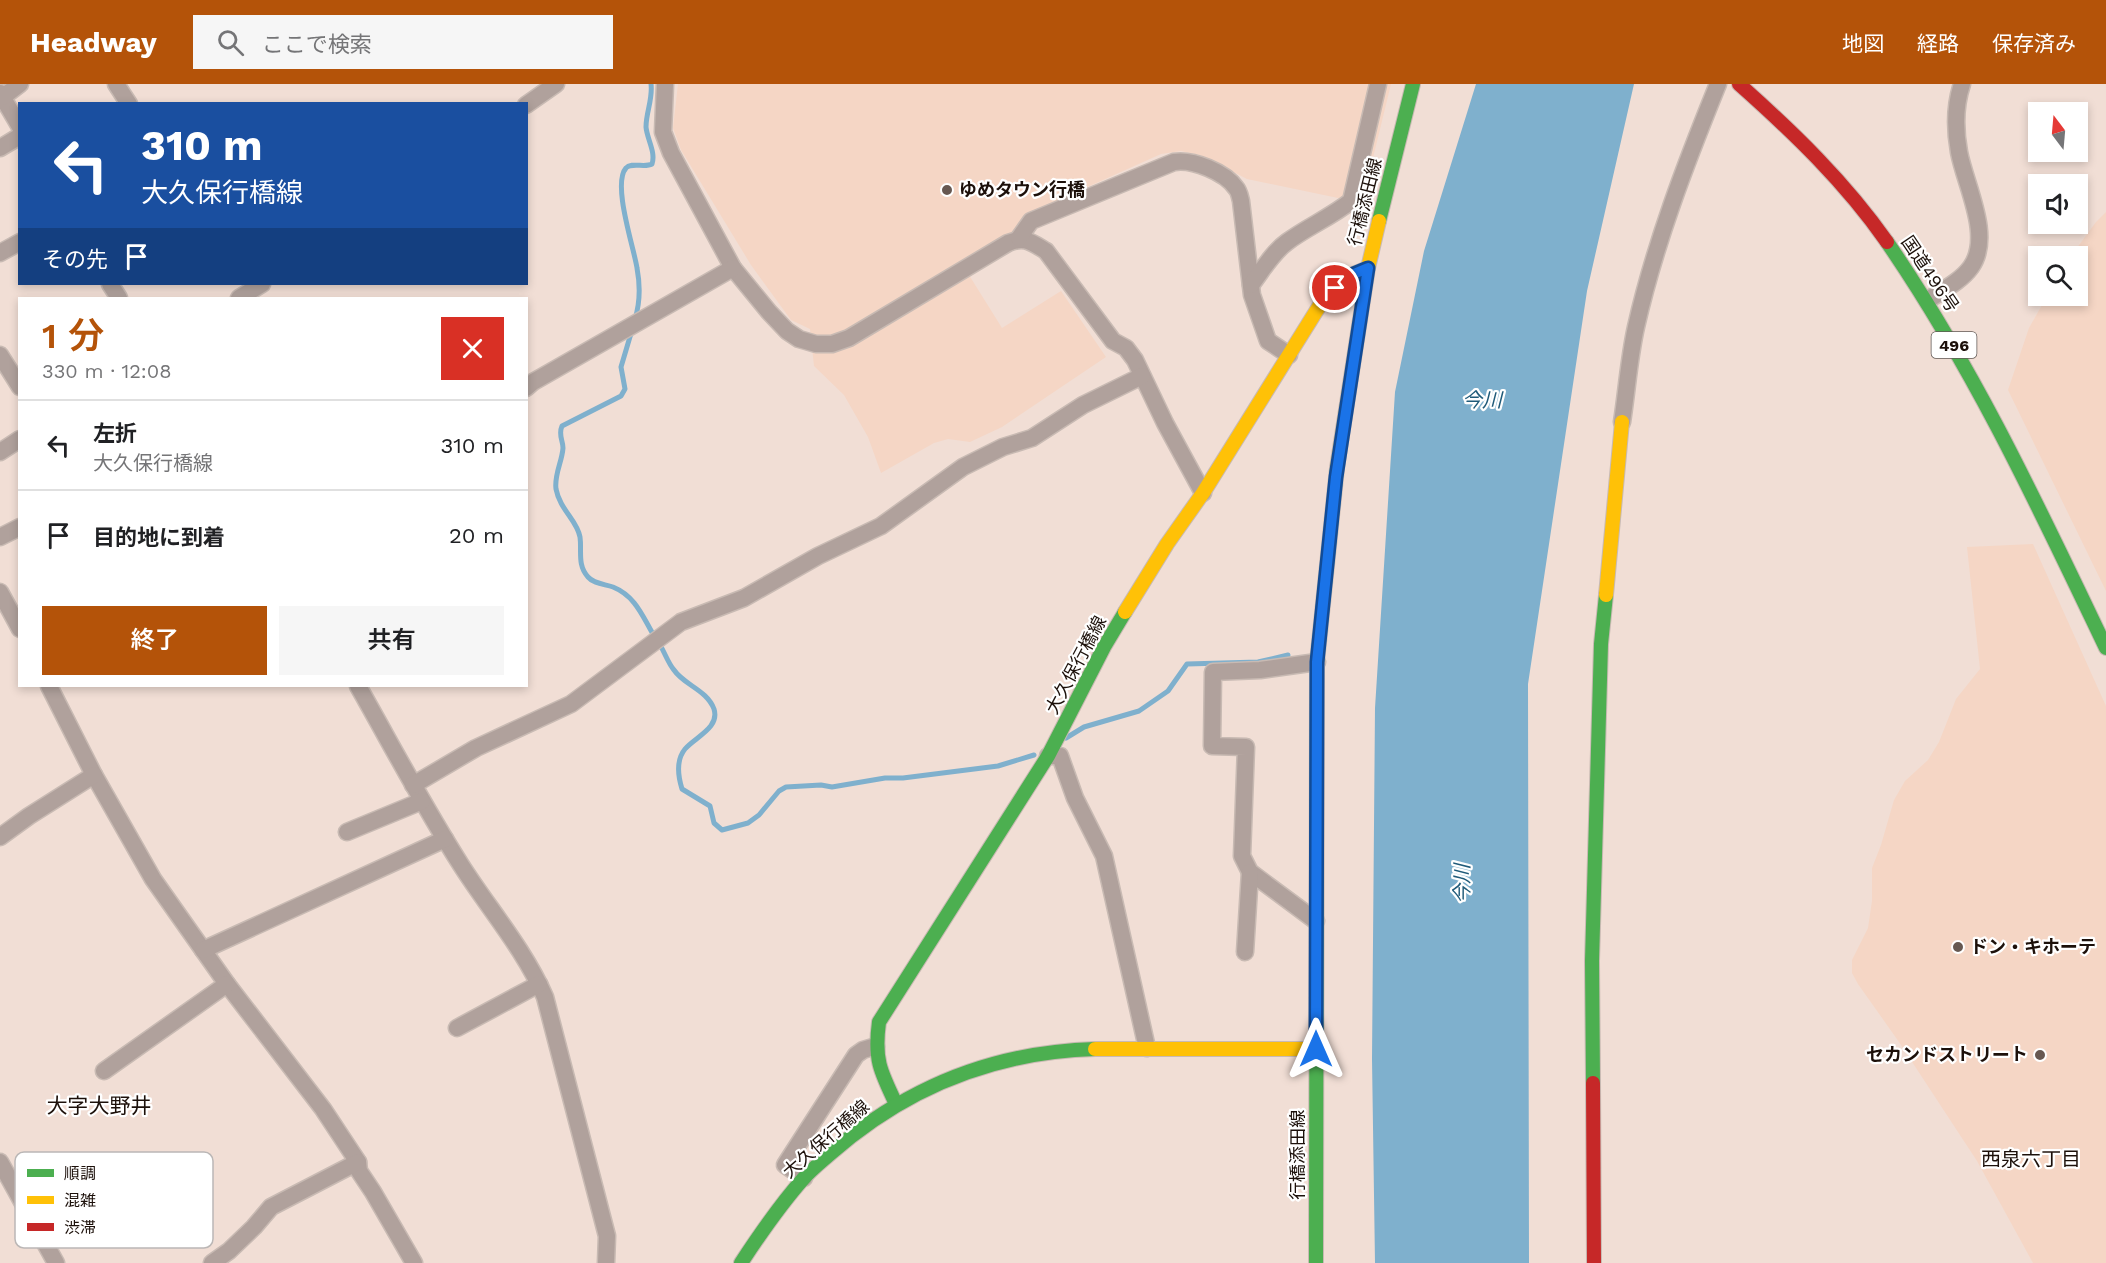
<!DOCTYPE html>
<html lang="ja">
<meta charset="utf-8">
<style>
body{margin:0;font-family:"Work Sans","Noto Sans JP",sans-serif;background:#f6f6f6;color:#202124;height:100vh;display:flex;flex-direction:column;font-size:22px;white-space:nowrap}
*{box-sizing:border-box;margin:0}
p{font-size:20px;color:#757577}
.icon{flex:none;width:33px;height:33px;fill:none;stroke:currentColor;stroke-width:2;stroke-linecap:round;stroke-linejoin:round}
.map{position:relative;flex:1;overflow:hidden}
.details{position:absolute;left:18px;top:213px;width:510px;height:390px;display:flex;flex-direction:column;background:#fff;border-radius:0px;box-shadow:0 3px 9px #0003}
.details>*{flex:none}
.guide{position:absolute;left:18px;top:18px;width:510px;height:183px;border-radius:0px;box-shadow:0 3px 9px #0003;background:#1a4fa0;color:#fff;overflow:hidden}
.needle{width:39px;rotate:344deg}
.tools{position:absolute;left:2028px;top:18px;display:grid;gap:12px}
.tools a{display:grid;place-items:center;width:60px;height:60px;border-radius:0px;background:#fff;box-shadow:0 3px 9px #0003;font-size:30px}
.pin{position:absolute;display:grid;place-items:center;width:51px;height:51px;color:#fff;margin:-26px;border:3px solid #fff;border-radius:50%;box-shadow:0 2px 6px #0007}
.me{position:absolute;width:66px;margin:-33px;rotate:0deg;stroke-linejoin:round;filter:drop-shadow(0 0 4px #0008)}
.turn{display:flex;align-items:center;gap:21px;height:126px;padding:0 24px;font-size:27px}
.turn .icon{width:78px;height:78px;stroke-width:2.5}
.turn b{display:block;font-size:42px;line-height:51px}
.then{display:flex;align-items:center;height:57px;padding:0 24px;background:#0003;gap:12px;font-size:22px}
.round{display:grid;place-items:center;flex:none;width:63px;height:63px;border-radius:0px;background:#f6f6f6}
.summary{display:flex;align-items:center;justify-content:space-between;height:102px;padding:0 24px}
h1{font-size:36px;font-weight:600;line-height:45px;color:#b45309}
.cta{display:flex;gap:12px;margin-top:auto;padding:12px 24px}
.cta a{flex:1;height:69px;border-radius:0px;background:#b45309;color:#fff;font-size:24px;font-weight:600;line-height:69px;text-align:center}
.cta a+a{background:#f6f6f6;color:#202124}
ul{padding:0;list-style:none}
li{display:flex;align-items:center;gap:18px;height:90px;padding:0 24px;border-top:2px solid #e0e0e0}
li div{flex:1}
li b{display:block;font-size:22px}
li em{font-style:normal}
header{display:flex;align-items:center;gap:36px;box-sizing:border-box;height:84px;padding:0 30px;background:#b45309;color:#fff}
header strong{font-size:28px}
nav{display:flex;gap:33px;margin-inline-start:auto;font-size:21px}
.search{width:420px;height:54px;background:#f6f6f6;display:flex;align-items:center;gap:15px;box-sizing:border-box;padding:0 21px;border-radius:0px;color:#757577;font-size:22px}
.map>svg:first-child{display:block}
.built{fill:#f5d6c5}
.water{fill:#7fb0cd}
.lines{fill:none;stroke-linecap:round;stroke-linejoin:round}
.stream{stroke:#7fb0cd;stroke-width:5}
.street-casing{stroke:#c8bab3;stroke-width:19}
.fast-casing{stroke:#c8bab3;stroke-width:16}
.slow-casing{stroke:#c8bab3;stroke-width:16}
.jam-casing{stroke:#c8bab3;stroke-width:16}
.street{stroke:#b0a19c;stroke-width:16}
.fast{stroke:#4caf50;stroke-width:14}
.slow{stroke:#ffc107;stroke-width:14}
.jam{stroke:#c62828;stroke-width:14}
.route-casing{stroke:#114b97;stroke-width:15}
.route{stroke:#1a73e8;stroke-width:10}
.poi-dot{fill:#675851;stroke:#fff;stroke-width:2}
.labels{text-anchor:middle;stroke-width:4.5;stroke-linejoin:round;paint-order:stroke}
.shield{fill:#fff;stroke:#605854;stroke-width:1.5}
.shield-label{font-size:16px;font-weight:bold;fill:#1c100a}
.poi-label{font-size:18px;font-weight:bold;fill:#1c100a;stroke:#fff;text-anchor:start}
.street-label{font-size:18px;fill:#1c100a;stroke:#fff}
.water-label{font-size:20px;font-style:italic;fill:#1f5a79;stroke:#fff}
.neighbourhood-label{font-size:20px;fill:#1c100a;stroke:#fff}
.quarter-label{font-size:21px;fill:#1c100a;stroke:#fff}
.key{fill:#fff;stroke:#bbb7b6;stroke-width:1.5}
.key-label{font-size:16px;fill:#1c100a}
</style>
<header>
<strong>Headway</strong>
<div class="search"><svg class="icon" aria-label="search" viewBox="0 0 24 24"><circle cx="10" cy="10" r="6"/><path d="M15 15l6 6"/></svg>ここで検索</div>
<nav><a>地図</a><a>経路</a><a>保存済み</a></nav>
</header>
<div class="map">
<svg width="2106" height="1179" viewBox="0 0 2106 1179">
<rect width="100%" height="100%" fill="#f1ded5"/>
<g class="built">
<path d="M 678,0 L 1391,0 L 1362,119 L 1247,95 L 1200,71 L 1181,67 L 1161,70 L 1034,127 L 1022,140 L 1014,166 L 969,191 L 1002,244 L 1061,207 L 1106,273 L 1002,343 L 970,358 L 948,355 L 934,359 L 881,389 L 868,353 L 844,311 L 814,282 L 810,245 L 791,236 L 751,181 L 681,66 L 673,44 Z"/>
<path d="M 2106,128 L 2106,507 L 2008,306 L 2029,244 L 2047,212 L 2078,212 L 2078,172 L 2071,172 L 2096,138 Z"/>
<path d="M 2033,460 L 2106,622 L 2106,1179 L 2033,1179 L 1977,1077 L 1899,958 L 1858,900 L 1852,889 L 1852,876 L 1868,844 L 1872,817 L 1872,784 L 1881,761 L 1894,716 L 1905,697 L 1928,676 L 1939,658 L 1956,615 L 1980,585 L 1967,463 Z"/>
</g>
<path class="water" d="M 1476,0 L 1634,0 L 1587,207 L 1528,600 L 1529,1179 L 1375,1179 L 1372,975 L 1375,624 L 1395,308 L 1424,167 Z"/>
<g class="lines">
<g class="stream">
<path d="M 635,235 C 640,219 640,200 637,184 C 634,164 612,100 626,84 C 631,78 645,84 652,80 C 656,68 647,55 646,43 C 646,28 653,15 651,0"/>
<path d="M 632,246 L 621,283 L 625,305 L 621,312 L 562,342 C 558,351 563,356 563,364 C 562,378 554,391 556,405 C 560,426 577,436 580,453 C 582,467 577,481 588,493 C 594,500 604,500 613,503 C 635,512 642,531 653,550"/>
<path d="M 660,561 C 665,569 668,579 674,586 C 684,601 707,606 714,625 C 720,644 695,653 685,665 C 676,676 678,692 682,705 L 710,722 L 714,739 L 722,746 L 748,739 L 759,731 L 779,707 L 786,703 L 821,701 L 832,703 L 885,694 L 903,694 L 998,682 L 1034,671"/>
<path d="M 1066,654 L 1084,643 L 1139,627 L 1168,607 L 1187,580 L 1258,578 L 1288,571"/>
</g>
<defs>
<g id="street">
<path d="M 116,0 L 129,20"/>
<path d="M 665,0 L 663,48 L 671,69 L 733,184 L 769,228 L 787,247 L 799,255 L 816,260 L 832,260 L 849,254 L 1008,159 C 1025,152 1031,158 1046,167 L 1113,257 L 1126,264 L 1135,276 L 1165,339 L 1203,409"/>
<path d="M 0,9 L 20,43"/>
<path d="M 3,13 L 20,0"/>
<path d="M 526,21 L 556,0"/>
<path d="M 0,64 L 20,52"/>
<path d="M 1019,154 L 1031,137 L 1174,78 C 1193,75 1225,88 1236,104 C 1239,107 1240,113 1241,117 L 1252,211 L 1268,257 L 1289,271"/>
<path d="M 0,169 L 20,158"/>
<path d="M 110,200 L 119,214"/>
<path d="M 1251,201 C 1262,187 1272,169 1287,158 C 1307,143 1331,133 1351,117 L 1378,0"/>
<path d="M 239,214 L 262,200"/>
<path d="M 1928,216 C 1943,206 1961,197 1971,183 C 1993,152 1965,101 1959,68 C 1955,46 1955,21 1962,0"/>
<path d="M 0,271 L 20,303"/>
<path d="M 526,304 L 533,298 L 733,184"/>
<path d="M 1622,338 C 1627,306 1629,274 1636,243 C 1655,159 1686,79 1718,0"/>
<path d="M 0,368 L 20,355"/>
<path d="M 0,453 L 20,443"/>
<path d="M 0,508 L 20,545"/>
<path d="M 49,602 L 94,691 L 153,795 L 227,900 L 323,1025 L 358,1078 L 359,1087 L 373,1108 L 414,1179"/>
<path d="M 358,602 C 392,662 424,723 461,781 C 489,825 524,865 545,913 L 607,1152 L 606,1179"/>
<path d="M 1048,672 L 1060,672 L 1075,714 L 1104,772 L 1147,964"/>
<path d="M 413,701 L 476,664 L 571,620 L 681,538 L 744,514 L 818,472 L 881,442 L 963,383 L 1003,363 L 1032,354 L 1083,321 L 1142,292"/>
<path d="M 347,748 L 422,717"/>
<path d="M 0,753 L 29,732 L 94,691"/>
<path d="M 1316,837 L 1250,788 L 1242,772 L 1246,663 L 1212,662 L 1213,588 L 1260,586 L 1317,578"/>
<path d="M 203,866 L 445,755"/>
<path d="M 1245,868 L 1250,788"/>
<path d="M 457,944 L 539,900"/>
<path d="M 104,987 L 227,900"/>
<path d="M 0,1078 L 56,1179"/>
<path d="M 804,1094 L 785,1081 L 856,971 L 863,966 L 876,962"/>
<path d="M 212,1179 L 229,1167 L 254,1143 L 271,1123 L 358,1078"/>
</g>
<g id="fast">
<path d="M 1379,137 L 1413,0"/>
<path d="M 1887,158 C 1975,286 2039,424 2106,564"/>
<path d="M 1593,999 L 1592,877 L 1601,560 L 1606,511"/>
<path d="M 896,1020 C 880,987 874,975 879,938 L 1048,672 L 1104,563 L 1125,528"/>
<path d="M 741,1179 C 760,1150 780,1121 803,1095 C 811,1086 821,1078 830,1070 C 906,1003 994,968 1095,965"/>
<path d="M 1316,1179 L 1317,578 L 1337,384"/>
</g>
<g id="slow">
<path d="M 1337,384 L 1368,184 L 1379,137"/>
<path d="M 1606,511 L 1622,338"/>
<path d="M 1125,528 L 1167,460 L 1203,409 L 1325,213 L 1344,194 L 1368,184"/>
<path d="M 1095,965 L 1316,965"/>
</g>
<g id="jam">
<path d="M 1739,0 C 1793,48 1845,98 1887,158"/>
<path d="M 1593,999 L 1594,1179"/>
</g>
</defs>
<use href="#street" class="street-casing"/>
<use href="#fast" class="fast-casing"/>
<use href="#slow" class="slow-casing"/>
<use href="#jam" class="jam-casing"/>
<use href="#street" class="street"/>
<use href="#fast" class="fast"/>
<use href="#slow" class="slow"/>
<use href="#jam" class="jam"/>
</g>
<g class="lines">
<defs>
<path id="route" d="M 1316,965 L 1317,578 L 1336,393 L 1368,184 L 1344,194 L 1335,204"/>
</defs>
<use href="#route" class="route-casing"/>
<use href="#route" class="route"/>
</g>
<g class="poi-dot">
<circle cx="947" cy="106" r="6"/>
<circle cx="1958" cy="863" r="6"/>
<circle cx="2040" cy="971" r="6"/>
</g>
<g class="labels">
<rect class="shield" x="1931.5" y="248" width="45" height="26" rx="4.5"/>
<g class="shield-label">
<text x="1954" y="267">496</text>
</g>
<g class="poi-label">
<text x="959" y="112">ゆめタウン行橋</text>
<text x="1970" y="869">ドン・キホーテ</text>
<text x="2028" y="977" text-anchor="end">セカンドストリート</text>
</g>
<g class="street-label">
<text transform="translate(1365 118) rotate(-76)" y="6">行橋添田線</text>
<text transform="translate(1930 190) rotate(56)" y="6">国道496号</text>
<text transform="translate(1076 581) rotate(-62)" y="6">大久保行橋線</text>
<text transform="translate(826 1055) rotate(-41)" y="6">大久保行橋線</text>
<text transform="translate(1298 1071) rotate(-90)" y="6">行橋添田線</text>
</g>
<g class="water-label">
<text x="1482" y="323">今川</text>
<text transform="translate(1462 800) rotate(-90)" y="7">今川</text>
</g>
<g class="neighbourhood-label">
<text x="2031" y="1082">西泉六丁目</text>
</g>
<g class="quarter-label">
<text x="99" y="1029">大字大野井</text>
</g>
</g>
<rect x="15" y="1068" width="198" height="96" rx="9" class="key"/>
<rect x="27" y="1085" width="27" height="8" fill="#4caf50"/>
<rect x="27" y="1112" width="27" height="8" fill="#ffc107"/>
<rect x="27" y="1139" width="27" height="8" fill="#c62828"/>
<g class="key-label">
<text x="64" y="1095">順調</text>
<text x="64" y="1122">混雑</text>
<text x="64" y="1149">渋滞</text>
</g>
</svg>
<div class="tools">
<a><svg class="needle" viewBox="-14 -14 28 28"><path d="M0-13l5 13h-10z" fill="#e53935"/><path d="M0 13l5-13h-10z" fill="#757577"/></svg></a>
<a><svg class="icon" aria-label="sound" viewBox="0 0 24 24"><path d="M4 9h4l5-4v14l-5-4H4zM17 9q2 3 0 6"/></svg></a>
<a><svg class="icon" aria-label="search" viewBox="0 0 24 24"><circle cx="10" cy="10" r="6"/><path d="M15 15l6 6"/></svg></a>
</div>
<div class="pin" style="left:1335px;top:204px;background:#d93025"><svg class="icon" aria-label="arrive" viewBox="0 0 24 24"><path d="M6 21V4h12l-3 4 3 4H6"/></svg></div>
<svg class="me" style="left:1316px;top:965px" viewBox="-20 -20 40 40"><path d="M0-17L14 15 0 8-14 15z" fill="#1a73e8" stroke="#fff" stroke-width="4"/></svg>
<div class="guide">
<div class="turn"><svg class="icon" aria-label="left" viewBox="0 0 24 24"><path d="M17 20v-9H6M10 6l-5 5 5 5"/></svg><div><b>310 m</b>大久保行橋線</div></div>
<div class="then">その先<svg class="icon" aria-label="arrive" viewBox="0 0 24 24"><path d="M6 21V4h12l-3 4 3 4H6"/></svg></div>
</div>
<section class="details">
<div class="summary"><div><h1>1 分</h1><p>330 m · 12:08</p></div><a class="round" style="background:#d93025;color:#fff"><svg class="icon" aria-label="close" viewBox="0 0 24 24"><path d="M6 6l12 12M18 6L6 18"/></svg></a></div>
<ul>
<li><svg class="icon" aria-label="left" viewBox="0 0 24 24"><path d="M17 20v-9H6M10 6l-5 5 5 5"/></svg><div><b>左折</b><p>大久保行橋線</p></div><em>310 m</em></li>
<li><svg class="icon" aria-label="arrive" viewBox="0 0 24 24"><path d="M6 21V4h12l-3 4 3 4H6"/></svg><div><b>目的地に到着</b></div><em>20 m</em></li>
</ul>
<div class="cta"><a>終了</a><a>共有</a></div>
</section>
</div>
